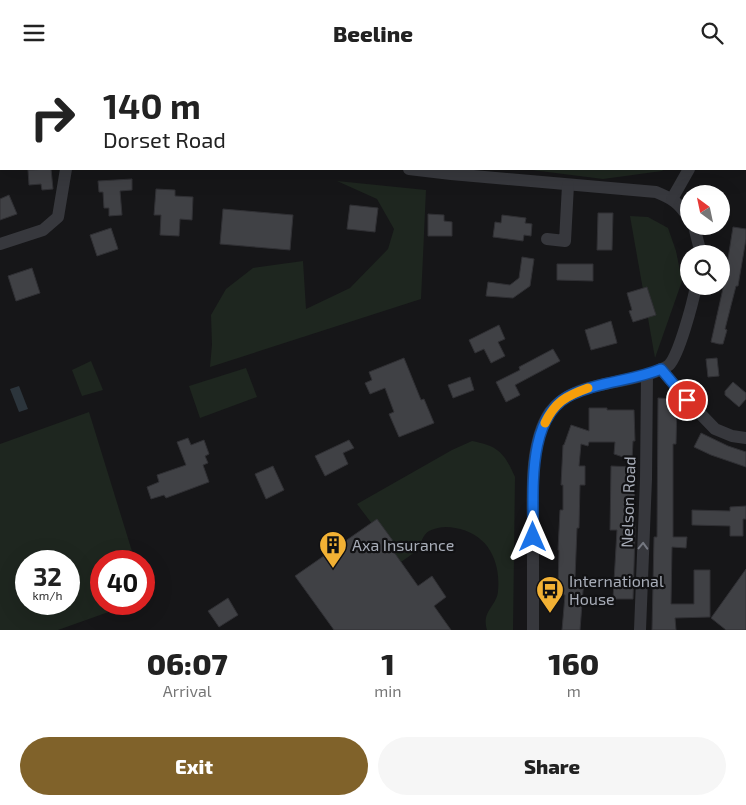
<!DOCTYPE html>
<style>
body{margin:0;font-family:"Exo 2",sans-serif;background:#f6f6f6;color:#222;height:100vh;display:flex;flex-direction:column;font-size:19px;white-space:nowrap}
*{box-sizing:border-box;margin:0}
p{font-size:16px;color:#767676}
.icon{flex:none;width:28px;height:28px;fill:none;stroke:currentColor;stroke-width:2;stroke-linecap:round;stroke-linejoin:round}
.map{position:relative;height:565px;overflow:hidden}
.side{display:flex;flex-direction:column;background:#fff;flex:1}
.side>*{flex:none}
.top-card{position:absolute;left:0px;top:0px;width:746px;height:105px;box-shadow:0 5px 20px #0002;background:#fff;color:#222;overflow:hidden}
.needle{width:32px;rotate:327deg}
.tools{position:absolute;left:680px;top:120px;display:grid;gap:10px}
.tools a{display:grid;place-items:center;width:50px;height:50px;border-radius:50%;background:#fff;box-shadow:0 5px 20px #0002;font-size:25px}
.speed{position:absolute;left:15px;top:485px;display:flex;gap:10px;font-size:25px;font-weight:700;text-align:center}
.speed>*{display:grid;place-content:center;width:65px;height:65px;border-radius:50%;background:#fff;box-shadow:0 5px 20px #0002;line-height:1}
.speed small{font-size:12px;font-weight:400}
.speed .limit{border:8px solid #d22;background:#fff;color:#111}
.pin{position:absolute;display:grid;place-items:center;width:42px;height:42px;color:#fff;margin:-21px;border:2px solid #fff;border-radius:50%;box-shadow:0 1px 5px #0007}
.me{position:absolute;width:55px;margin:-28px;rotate:0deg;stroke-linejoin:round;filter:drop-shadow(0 0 4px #0008)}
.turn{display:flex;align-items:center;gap:18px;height:105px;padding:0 20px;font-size:22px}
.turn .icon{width:65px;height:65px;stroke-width:2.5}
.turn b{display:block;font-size:35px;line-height:42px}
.eta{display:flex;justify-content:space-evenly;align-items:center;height:85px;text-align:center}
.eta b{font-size:30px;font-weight:800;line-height:35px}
.button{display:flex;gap:10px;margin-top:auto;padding:10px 20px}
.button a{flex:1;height:58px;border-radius:30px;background:#80622a;color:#fff;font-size:20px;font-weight:800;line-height:58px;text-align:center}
.button a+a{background:#f6f6f6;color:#222}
header{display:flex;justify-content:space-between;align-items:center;height:65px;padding:0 20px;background:#fff;font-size:22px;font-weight:800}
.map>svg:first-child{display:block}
.green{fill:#1e261f;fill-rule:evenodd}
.water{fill:#2c353c}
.building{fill:#404145;stroke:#303034}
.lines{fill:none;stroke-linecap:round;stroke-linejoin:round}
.minor{stroke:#37383d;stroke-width:12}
.oneway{stroke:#757881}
.route-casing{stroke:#114b97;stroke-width:12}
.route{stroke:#1a73e8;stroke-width:9}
.slow{stroke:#f59e0b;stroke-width:9}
.labels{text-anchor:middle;stroke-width:4.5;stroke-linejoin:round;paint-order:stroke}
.street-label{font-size:16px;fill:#a8adb8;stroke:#111113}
.poi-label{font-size:16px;fill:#a8adb8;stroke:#111113;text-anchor:start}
</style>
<header><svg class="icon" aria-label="menu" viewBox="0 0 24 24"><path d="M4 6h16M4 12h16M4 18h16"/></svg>Beeline<svg class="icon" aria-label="search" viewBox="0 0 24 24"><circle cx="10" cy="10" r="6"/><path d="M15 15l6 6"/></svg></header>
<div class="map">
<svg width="746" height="565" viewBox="0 0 746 565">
<rect width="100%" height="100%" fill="#161618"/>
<g class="green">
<path d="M 3,0 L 712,0 L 3,1 Z"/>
<path d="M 524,104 L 664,104 L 662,106 L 603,114 Z"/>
<path d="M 337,116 L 426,125 L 421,234 L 210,302 L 212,280 L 211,250 L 226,224 L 253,203 L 303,196 L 306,244 L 350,223 L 388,184 L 394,164 L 377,134 Z"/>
<path d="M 630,151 L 648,152 L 668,163 L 676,186 L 682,216 L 655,293 Z"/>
<path d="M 91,296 L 103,325 L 82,331 L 72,305 Z"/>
<path d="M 246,303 L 257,332 L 200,353 L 189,321 Z"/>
<path d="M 89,347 L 135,496 L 101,496 L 101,539 L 131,539 L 58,565 L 0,565 L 0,379 ZM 26,496 L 69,496 L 69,539 L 26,539 Z"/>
<path d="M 472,376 C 498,381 504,387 515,412 L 513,565 L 487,565 C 481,546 497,541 498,526 C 501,495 487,468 455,463 C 446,461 438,462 429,466 C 423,469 421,479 416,485 C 412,490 406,493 401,497 L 357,439 L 452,385 Z"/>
</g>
<path class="water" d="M 19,321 L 28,344 L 19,347 L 10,324 Z"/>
<g class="building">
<path d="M 51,104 L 53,124 L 42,125 L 41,119 L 29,120 L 28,105 Z"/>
<path d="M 132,114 L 132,125 L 120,126 L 122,150 L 109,151 L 109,143 L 104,143 L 103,127 L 99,127 L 98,116 Z"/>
<path d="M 156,124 L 175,125 L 175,131 L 193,132 L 192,155 L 180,154 L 179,171 L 160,170 L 161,150 L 154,150 Z"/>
<path d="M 9,130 L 17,149 L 0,155 L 0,134 Z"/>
<path d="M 350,140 L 378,143 L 375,167 L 347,164 Z"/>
<path d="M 223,144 L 293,150 L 290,185 L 220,179 Z"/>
<path d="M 598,148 L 613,148 L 612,185 L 597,185 Z"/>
<path d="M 428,149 L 444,150 L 444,156 L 452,157 L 452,171 L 428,171 Z"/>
<path d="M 502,150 L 526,153 L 525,158 L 532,159 L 531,171 L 524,170 L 523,176 L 493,172 L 495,157 L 501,158 Z"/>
<path d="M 733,162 L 746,164 L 746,174 L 738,221 L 736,221 L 725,264 L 727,265 L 723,279 L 719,279 L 711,277 L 724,219 Z"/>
<path d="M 111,163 L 118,184 L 97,191 L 90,170 Z"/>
<path d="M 522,192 L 534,194 L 530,221 L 513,233 L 486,231 L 488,217 L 510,220 L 519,213 Z"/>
<path d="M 557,199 L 593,199 L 593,216 L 557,215 Z"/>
<path d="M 32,203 L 40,228 L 16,236 L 8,211 Z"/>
<path d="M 647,222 L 656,250 L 633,257 L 629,246 L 632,245 L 627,228 Z"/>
<path d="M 611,256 L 617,278 L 591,285 L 585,265 Z"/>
<path d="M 499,260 L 505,274 L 498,277 L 505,291 L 491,298 L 484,284 L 475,288 L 469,275 Z"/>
<path d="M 553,284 L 560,296 L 515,320 L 520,330 L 506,337 L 496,317 L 520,305 L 519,302 Z"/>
<path d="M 404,293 L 421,335 L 424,334 L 434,358 L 399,372 L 389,349 L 394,347 L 385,323 L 370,329 L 365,318 L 372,315 L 369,307 Z"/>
<path d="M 717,293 L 719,311 L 708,312 L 706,294 Z"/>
<path d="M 470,312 L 474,325 L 453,333 L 448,320 Z"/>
<path d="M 733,317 L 746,328 L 746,334 L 739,342 L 725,330 L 725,326 Z"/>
<path d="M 658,333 L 675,334 L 677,336 L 676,379 L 673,379 L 673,472 L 687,472 L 686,483 L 672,482 L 671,539 L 694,539 L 694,505 L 710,505 L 710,552 L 675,553 L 676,565 L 652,565 L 654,472 L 657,472 Z"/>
<path d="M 589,343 L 607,343 L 607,345 L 634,345 L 635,376 L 633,376 L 632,395 L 614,389 L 615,377 L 589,377 L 588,381 L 581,379 L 579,401 L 585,401 L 585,420 L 580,420 L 579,463 L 577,463 L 575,513 L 584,513 L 580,565 L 562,565 L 565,530 L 558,529 L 559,485 L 558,485 L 560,445 L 563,445 L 563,420 L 561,420 L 563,380 L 564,380 L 571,360 L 589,366 Z"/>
<path d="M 701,368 L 728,381 L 746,387 L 746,402 L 711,390 L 694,382 Z"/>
<path d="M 188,373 L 191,380 L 204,375 L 209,389 L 205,391 L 208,398 L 203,400 L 209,417 L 166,433 L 164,430 L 151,434 L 147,422 L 159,417 L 157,410 L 186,400 L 177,377 Z"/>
<path d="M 349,375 L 354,383 L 343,388 L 348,399 L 325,411 L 315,391 Z"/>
<path d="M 273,401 L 284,425 L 266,434 L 255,409 Z"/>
<path d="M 611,401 L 634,402 L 635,467 L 633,534 L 613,534 L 617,465 L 610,465 Z"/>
<path d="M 746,441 L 746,454 L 743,454 L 743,471 L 730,471 L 730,461 L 692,460 L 692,445 L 730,446 L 730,442 Z"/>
<path d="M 377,454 L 396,480 L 391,483 L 418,521 L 432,511 L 446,532 L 434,541 L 451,565 L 334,565 L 295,511 Z"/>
<path d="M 746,504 L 746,565 L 726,565 L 711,553 Z"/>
<path d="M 228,533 L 238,550 L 219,562 L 208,546 Z"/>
</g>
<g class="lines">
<g class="minor">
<path d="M 715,1 L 715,0"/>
<path d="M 745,50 L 746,50"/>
<path d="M 0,66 L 1,66"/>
<path d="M 409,104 L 451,109 L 656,127 C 673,134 678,137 689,153"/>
<path d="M 672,134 L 689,104"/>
<path d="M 694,161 L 701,189"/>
<path d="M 547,174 L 565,176 L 568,120"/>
<path d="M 0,179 L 43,165 L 58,152 L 66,104"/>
<path d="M 661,304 L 687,335 L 715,364 L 732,371 L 746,373"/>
<path d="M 533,565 C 533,534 533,504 533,473 C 533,435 528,380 550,347 C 572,316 623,320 655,307 C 659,305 665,303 669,300 C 679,290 693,237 696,221"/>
<path d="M 640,565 L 646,414 L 647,310"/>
</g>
</g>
<defs><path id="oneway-chevron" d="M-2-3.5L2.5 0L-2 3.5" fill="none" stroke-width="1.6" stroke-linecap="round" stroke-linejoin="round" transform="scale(1.25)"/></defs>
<use class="oneway" href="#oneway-chevron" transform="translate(643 481) rotate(-88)"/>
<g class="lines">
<defs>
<path id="route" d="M 533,472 C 534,430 525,349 573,329 C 601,316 633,316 661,304 L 687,335"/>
</defs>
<use href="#route" class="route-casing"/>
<use href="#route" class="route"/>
<path class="slow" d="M 545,358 C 555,337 566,331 588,323"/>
</g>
<defs>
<symbol id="building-pin" viewBox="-11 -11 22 30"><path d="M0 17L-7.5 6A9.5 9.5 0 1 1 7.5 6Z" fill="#f2b134" stroke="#111113"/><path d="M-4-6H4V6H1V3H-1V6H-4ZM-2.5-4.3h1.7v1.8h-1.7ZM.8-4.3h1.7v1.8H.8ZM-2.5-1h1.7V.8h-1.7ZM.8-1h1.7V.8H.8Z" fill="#111"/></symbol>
<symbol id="bus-pin" viewBox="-11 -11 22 30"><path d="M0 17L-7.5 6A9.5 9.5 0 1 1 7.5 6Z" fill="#f2b134" stroke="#111113"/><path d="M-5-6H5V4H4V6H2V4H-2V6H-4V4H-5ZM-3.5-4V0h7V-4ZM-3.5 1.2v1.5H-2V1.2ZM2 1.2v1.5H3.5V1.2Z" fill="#111"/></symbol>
</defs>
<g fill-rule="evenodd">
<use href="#building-pin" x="317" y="464" width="32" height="43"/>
<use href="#bus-pin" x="534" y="509" width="32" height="43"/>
</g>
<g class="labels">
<g class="street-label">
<text transform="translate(628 437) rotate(-88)" y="6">Nelson Road</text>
</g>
<g class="poi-label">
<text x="352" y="486">Axa Insurance</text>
<text x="569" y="522">International<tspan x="569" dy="18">House</tspan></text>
</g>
</g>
</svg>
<div class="tools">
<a><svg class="needle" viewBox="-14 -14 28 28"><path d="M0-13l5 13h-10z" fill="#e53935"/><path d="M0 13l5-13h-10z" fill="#767676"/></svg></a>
<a><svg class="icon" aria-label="search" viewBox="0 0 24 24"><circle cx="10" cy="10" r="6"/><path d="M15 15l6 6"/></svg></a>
</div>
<div class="speed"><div>32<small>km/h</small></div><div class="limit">40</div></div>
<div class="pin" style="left:687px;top:335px;background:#d93025"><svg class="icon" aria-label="arrive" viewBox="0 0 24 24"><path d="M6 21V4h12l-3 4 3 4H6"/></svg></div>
<svg class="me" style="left:533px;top:472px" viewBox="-20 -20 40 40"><path d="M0-17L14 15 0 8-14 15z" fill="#1a73e8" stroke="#fff" stroke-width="4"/></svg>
<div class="top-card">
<div class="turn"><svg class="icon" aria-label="right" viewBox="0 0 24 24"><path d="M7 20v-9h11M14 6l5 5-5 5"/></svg><div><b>140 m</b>Dorset Road</div></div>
</div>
</div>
<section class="side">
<div class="eta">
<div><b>06:07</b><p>Arrival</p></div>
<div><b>1</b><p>min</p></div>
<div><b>160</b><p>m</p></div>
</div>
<div class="button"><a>Exit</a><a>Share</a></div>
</section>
